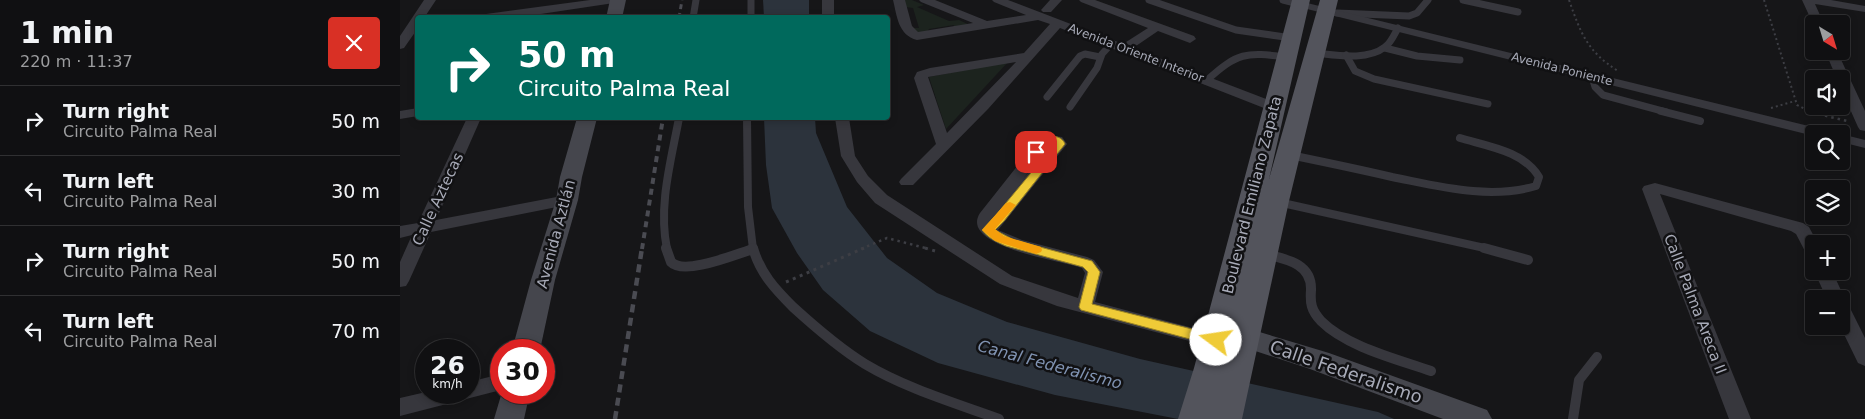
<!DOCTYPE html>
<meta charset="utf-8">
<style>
body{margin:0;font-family:"DejaVu Sans",sans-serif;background:#19191b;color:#f1f3f6;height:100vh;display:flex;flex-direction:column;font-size:19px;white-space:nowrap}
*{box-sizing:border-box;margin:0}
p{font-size:16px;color:#9c9d9f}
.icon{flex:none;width:28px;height:28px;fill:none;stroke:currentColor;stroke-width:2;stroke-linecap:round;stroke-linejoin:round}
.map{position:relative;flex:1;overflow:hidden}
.panel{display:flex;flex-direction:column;background:#101012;width:400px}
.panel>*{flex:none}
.top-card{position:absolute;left:15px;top:15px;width:475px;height:105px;border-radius:5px;box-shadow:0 2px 8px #0003,0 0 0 1px #303032;background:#00695c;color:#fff;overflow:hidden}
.needle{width:32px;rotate:142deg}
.fabs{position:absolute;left:1405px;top:15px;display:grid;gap:10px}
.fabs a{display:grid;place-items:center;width:45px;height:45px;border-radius:5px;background:#101012;box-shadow:0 2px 8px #0003,0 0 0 1px #303032;font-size:25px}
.speed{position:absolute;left:15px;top:339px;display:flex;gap:10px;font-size:25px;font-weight:700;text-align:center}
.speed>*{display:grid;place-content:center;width:65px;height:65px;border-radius:50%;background:#101012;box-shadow:0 2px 8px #0003,0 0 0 1px #303032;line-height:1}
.speed small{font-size:12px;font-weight:400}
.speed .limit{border:8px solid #d22;background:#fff;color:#111}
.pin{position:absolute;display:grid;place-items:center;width:42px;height:42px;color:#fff;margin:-21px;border-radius:10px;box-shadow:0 2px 8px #0006}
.me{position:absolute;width:55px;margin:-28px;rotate:284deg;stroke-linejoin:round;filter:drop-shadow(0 0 4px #0008)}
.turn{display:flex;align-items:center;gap:18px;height:105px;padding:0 20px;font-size:22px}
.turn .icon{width:65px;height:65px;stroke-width:2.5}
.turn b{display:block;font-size:35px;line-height:42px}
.round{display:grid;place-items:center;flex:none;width:52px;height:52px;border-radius:5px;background:#19191b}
.headline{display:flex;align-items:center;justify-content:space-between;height:85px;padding:0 20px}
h1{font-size:30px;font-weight:800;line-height:38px}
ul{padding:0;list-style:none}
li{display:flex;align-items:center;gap:15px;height:70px;padding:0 20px;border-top:1px solid #303032}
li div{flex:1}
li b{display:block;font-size:19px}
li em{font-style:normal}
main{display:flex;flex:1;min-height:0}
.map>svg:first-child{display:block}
.green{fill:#1c231e}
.water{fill:#2c333c}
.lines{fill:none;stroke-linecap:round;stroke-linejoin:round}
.path-far2{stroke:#3d3e44;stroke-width:2;stroke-dasharray:2 3;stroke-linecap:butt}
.path-far1{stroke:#3d3e44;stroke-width:2.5;stroke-dasharray:2.5 4;stroke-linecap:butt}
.path{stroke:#3d3e44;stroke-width:3;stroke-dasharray:3 4.5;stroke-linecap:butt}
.lane-far2{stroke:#37373d;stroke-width:7}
.lane-far1{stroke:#37373d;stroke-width:8}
.lane{stroke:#37373d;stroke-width:10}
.street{fill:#37373d;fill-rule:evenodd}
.secondary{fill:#45464d;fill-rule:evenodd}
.primary{fill:#53545c;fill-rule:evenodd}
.rail-far2{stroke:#4a4b52;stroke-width:3;stroke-dasharray:5 4;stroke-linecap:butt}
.rail-far1{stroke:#4a4b52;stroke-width:4;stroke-dasharray:6 5;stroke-linecap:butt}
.rail{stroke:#4a4b52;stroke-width:4.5;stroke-dasharray:8 5.5;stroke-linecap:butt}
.route{fill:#efcb37;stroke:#9b8424}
.slow{fill:#f59e0b}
.labels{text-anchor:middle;stroke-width:5;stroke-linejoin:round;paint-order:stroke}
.far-street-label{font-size:12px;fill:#a8abb8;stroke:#111113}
.street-label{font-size:15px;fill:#a8abb8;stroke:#111113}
.water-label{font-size:16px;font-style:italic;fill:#8093b2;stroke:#111113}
.near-street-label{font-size:18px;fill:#a8abb8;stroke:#111113}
</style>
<main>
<section class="panel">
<div class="headline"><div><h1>1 min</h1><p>220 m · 11:37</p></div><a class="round" style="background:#d93025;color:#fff"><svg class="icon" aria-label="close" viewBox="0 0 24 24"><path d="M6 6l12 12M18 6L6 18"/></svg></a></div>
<ul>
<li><svg class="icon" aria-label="right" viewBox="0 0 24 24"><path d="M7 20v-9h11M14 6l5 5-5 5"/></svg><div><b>Turn right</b><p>Circuito Palma Real</p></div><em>50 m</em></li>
<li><svg class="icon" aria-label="left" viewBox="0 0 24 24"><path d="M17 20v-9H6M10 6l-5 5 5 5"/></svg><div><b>Turn left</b><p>Circuito Palma Real</p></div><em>30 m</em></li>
<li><svg class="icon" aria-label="right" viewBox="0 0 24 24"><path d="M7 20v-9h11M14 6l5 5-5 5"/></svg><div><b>Turn right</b><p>Circuito Palma Real</p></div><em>50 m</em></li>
<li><svg class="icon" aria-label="left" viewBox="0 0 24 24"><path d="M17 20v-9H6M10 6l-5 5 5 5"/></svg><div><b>Turn left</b><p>Circuito Palma Real</p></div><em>70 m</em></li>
</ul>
</section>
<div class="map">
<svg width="1465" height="419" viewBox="0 0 1465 419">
<rect width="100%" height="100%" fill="#161618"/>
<g class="green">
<path d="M 503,0 L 512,0 L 524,5 L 517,7 L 549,21 L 559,20 L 572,26 L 552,29 L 554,25 L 529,29 L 526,33 L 514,35 L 511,28 L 519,28 L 513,8 L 505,7 Z"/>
<path d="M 608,62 L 546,129 L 529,77 Z"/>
</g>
<g class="water">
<path d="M 363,0 L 409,0 L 409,17 L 364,17 Z"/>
<path d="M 364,118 L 415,118 L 416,133 L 447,207 L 487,258 L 537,293 L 607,322 L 740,359 L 978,412 L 994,419 L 778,419 L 655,395 L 538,363 L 470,331 L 423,290 L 397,253 L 372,208 L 366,165 Z"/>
</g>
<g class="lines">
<g class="path-far2">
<path d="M 1169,0 C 1181,34 1187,51 1218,71"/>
<path d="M 1364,0 L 1397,105 L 1411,112"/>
<path d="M 1371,108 L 1395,101"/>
</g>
<g class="path-far1">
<path d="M 1406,111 L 1447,121"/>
<path d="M 461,249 L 487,238 L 529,249"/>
</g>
<g class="path">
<path d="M 525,248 L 535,251"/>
<path d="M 386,282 L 464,248"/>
</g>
<g class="lane-far2">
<path d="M 351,0 L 351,18"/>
<path d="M 749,0 L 836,30 L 892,38"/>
<path d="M 883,0 L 899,4"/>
<path d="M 1063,0 L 1118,12"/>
<path d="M 937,13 L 1009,16 L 1017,13 L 1028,0"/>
<path d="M 293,18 L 296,0"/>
<path d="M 985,48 L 1017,56 L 1060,60"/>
<path d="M 915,53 C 936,55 967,61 985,47 C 991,43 994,35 998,28"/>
<path d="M 946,55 L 955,71 L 974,79 L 1088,104"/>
<path d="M 1192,77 L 1195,87 L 1203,95 L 1266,112"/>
<path d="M 806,81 C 838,52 845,52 887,57"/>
<path d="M 647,97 L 680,56 L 685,54 L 700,57"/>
<path d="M 670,107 L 697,68 L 702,54 L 712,43"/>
</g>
<g class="lane-far1">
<path d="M 1261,111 L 1300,121"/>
<path d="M 347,118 L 348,207 L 353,249"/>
<path d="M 890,155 C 924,162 958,169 992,177 C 1038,186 1089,200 1136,186 L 1139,177 C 1124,151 1087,146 1060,138"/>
<path d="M 878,202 L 1089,249"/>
<path d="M 267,249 C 258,206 271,161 279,118"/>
</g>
<g class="lane">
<path d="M 266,248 L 271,262 C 284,276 336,254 353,249"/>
<path d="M 353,248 C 360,273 375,289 393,307 C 415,327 439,348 465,364 C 505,388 555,403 599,419"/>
<path d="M 1084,248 L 1128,260"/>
<path d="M 865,254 C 885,259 912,263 911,290 C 910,303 911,310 921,321 C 947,347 997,359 1031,371"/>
<path d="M 1173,419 L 1179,380 L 1197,357"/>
</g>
<g class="street">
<path d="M 24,0 L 36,0 L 24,18 L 18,18 L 18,28 L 4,48 L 0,49 L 0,36 Z"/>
<path d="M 190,0 L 220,0 L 214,3 L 114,18 L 81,18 L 86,14 Z"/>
<rect x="422" y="0" width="12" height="18"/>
<path d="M 493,0 L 505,0 L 512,26 L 518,32 L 573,23 L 521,2 L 519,0 L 535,0 L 587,21 L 626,15 L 594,2 L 592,0 L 608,0 L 723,44 L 748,28 L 681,2 L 679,0 L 695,0 L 794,36 L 796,39 L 790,43 L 758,31 L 733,48 L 879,104 L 881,107 L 879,110 L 869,110 L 660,28 L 588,109 L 513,185 L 501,185 L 499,182 L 501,179 L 536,144 L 514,78 L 517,72 L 530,68 L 624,53 L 650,24 L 638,20 L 517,40 C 498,35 497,16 493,0 ZM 616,62 L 547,133 L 528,77 Z"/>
<path d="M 650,0 L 662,0 L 651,12 L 643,12 L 641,10 Z"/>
<path d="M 1402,0 L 1431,0 L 1465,6 L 1465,12 L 1415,4 L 1424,24 L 1414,24 L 1414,26 Z"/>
<path d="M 899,1 L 1429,131 L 1431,134 L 1414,134 L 1414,136 L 895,6 L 893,4 Z"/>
<path d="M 1425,51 L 1437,51 L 1465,111 L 1465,131 L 1460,130 L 1458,127 L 1441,89 L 1441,79 L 1437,79 Z"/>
<path d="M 18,108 L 18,116 L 0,119 L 0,111 Z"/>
<path d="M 67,118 L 81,118 L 36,220 L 167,195 L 173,196 L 175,200 L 173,204 L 167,205 L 31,232 L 9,281 L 6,286 L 0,287 L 0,262 L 12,235 L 0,238 L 0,226 L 18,223 Z"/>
<path d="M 435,118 L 449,118 L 455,156 L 468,176 L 487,195 L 612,276 L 678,298 L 685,273 L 682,268 C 664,261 558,247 580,213 L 641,136 L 646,135 L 662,137 L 667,144 L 598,230 L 622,240 L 687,257 L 694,260 L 703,272 L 695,302 L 823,336 L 826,341 L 823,346 L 816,348 L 657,306 L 600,284 L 475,203 L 457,182 L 441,156 ZM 650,144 L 652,144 L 623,179 Z"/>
<path d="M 1441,134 L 1465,140 L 1465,148 L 1441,142 Z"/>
<path d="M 1255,183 L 1403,223 L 1409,227 L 1418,244 L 1414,244 L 1414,259 L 1408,257 L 1396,234 L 1391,231 L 1260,194 L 1351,419 L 1329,419 L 1242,189 L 1244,186 Z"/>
<path d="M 1414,271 L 1432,271 L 1445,299 L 1443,303 L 1448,304 L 1465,338 L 1465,366 L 1458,363 L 1440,326 L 1441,299 L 1427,299 Z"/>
<path d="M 101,374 L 101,390 L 0,416 L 0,398 L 26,392 L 69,392 L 69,382 Z"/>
</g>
<g class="secondary">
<path d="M 210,0 L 226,0 L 222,18 L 206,18 Z"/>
<path d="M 177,118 L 197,118 L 182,177 L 178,200 L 155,280 L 140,350 L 112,350 L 131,280 L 156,200 L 160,177 Z"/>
<path d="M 843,327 L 929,353 L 1087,410 L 1092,419 L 1043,419 L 910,369 L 834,344 L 830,337 L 834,330 Z"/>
<path d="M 102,392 L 130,392 L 124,419 L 94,419 Z"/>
</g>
<path class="primary" d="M 892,0 L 910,0 L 869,179 L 920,0 L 938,0 L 889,201 L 842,419 L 778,419 L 794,368 Z"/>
<path class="rail-far2" d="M 279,18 L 282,0"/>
<path class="rail-far1" d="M 242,249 L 263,118"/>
<path class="rail" d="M 215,419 L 242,248"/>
</g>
<path class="route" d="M 646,136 C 654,136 662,136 665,144 L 604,221 L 595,230 L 614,240 L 692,261 L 700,272 L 692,304 L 816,335 L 821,337 L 823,340 L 821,344 L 816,346 L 681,310 L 679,307 L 688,272 L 683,267 L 606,246 C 597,242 588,238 582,230 L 596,215 L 655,144 L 649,142 L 640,154 L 632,154 L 631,152 L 632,150 L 643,137 Z"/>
<path class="slow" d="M 610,202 L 616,205 L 595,229 L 604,236 L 641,247 L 642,250 L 641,252 L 636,254 L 595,241 L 582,230 L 606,203 Z"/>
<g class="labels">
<g class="far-street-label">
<text transform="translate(736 53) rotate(21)" y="4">Avenida Oriente Interior</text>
<text transform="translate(1162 69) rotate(14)" y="4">Avenida Poniente</text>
</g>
<g class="street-label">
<text transform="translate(852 195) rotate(-76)" y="5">Boulevard Emiliano Zapata</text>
<text transform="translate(38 199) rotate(-65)" y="5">Calle Aztecas</text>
<text transform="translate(156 234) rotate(-75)" y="5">Avenida Aztlán</text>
<text transform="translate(1295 304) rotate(69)" y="5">Calle Palma Areca II</text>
</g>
<g class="water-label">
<text transform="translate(650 364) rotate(15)" y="6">Canal Federalismo</text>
</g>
<g class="near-street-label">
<text transform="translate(946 372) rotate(19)" y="6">Calle Federalismo</text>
</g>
</g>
</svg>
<div class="fabs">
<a><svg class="needle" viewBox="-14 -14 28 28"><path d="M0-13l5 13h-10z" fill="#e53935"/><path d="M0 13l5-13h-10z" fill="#9c9d9f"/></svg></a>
<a><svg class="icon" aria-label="sound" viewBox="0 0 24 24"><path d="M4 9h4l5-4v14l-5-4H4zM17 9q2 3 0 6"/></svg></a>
<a><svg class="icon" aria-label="search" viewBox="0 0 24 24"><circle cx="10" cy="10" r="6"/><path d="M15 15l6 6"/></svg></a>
<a><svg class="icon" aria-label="layers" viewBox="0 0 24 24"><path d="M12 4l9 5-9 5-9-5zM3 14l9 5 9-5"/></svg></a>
<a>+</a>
<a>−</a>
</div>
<div class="speed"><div>26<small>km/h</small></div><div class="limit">30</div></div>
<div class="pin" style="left:636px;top:152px;background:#d93025"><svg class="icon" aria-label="arrive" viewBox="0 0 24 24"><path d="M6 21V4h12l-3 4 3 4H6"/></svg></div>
<svg class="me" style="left:816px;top:340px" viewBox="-20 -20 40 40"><circle r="19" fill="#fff"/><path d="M0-13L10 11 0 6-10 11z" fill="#efcb37"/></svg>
<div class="top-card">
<div class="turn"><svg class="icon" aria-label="right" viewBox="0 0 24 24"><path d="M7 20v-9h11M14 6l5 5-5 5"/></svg><div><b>50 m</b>Circuito Palma Real</div></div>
</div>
</div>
</main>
